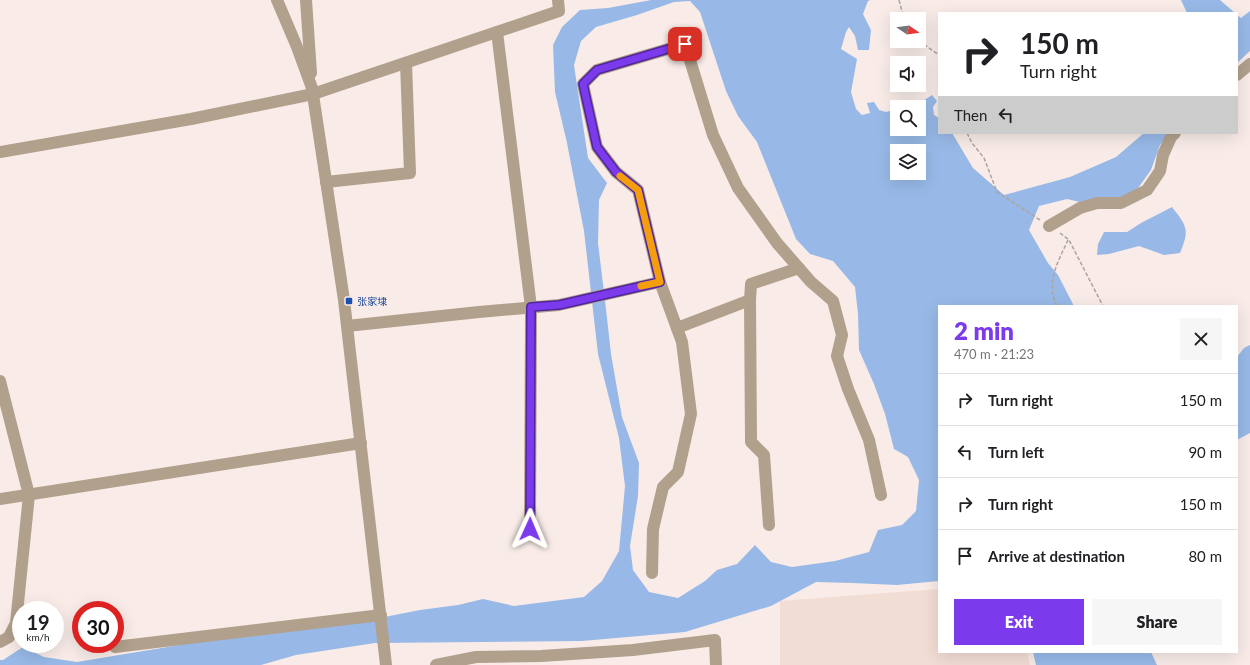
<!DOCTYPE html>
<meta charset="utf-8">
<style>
body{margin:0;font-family:Lato,"Noto Sans SC",sans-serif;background:#f6f6f6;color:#202124;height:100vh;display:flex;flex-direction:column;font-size:15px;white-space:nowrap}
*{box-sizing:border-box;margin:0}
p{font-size:13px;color:#757577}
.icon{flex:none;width:22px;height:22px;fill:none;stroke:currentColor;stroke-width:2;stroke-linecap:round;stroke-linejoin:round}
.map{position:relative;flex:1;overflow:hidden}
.drawer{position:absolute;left:938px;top:305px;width:300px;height:348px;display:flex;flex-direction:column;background:#fff;border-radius:0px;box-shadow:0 4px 16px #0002}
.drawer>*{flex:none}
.hud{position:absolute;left:938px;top:12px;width:300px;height:122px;border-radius:0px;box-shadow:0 4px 16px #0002;background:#fff;color:#202124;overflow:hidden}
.needle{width:26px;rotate:103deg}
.buttons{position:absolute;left:890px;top:12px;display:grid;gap:8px}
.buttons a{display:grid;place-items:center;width:36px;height:36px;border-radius:0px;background:#fff;box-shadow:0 4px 16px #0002;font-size:20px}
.speed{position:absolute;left:12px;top:601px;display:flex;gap:8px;font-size:20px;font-weight:700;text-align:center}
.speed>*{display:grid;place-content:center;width:52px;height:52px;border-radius:50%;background:#fff;box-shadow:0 4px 16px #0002;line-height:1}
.speed small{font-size:10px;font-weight:400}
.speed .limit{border:6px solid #d22;background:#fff;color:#111}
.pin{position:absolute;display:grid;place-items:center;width:34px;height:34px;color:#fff;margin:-17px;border-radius:8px;box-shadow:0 2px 6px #0006}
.me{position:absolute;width:44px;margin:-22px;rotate:1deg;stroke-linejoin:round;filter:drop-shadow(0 0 3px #0008)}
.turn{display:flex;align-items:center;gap:14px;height:84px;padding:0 16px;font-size:18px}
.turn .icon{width:52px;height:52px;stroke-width:2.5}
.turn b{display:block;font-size:28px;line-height:34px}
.then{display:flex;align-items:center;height:38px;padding:0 16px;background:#0003;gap:8px;font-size:15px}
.round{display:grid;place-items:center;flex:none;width:42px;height:42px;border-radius:0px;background:#f6f6f6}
.head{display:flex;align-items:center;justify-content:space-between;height:68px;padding:0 16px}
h1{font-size:24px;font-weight:800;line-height:30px;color:#7c3aed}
.cta{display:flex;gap:8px;margin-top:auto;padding:8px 16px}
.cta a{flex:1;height:46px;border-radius:0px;background:#7c3aed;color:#fff;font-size:16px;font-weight:800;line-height:46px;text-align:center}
.cta a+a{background:#f6f6f6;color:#202124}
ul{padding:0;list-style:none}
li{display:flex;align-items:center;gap:12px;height:52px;padding:0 16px;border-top:1px solid #e0e0e0}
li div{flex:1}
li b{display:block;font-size:15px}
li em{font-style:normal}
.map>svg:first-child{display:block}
.built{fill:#f2ddd5}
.water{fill:#98b9e7;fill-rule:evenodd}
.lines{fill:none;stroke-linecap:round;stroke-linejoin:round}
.path{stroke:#aea3a0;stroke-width:1.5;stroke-dasharray:4 2;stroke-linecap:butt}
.minor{stroke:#b1a08c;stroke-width:12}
.route-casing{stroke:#51269a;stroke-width:10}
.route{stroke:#7c3aed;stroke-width:7}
.slow{stroke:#f59e0b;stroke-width:7}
.transit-dot{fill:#1a4fb4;stroke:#f9ece8;stroke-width:1.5}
.labels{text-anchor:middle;stroke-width:4;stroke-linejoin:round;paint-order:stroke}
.transit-label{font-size:10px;fill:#164399;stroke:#f9ece8;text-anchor:start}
</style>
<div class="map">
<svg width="1250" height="665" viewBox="0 0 1250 665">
<rect width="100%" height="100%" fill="#f9ece8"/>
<path class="built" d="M 939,589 L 939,652 L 1027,652 L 1030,665 L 780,665 L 780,601 Z"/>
<g class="water">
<path d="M 651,0 L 870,0 L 868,1 L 863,14 L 871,30 L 869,50 L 858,50 L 855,36 L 849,27 L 846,32 L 841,49 L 857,59 L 851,92 L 856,109 L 862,115 L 870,113 L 867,103 L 874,102 L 879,110 L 886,112 L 897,109 L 897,129 L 919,129 L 919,107 L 907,107 L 918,104 L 932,95 L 937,101 L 933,107 L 934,115 L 939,118 L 939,133 L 952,133 L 973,168 L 1004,195 L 1070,177 L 1116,157 L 1144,133 L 1170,133 L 1160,145 L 1151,170 L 1131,198 L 1096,206 L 1067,199 L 1039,206 L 1029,230 L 1048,263 L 1058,275 L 1074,306 L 939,306 L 939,581 L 897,585 L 852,583 L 816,582 L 771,606 L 685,632 L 582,641 L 375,643 L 296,655 L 261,665 L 0,665 L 0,660 L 3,660 L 23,647 L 44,657 L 77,662 L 246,634 L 364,621 L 420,610 L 458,605 L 483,599 L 514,606 L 584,597 L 602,581 L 619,551 L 625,486 L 619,438 L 598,354 L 584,231 L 567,143 L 555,92 L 553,45 L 562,27 L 580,10 L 608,8 ZM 690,1 L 700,12 L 726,91 L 738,116 L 757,142 L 796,239 L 810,254 L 833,261 L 855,287 L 858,314 L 859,350 L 874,384 L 885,414 L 894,449 L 908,457 L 919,480 L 916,511 L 902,525 L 878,530 L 869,552 L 835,561 L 792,567 L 771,562 L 755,545 L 737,564 L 717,570 L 705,581 L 678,598 L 649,592 L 633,570 L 630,546 L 638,496 L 639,463 L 622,417 L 611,354 L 606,309 L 598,243 L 599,200 L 607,183 L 588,158 L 574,65 L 581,41 L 596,27 L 637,15 L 674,2 ZM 897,151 L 919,151 L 919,173 L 897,173 Z"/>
<path d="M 1181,0 L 1220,0 L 1235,13 L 1187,13 Z"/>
<path d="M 1250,11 L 1250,51 L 1237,63 L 1237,15 L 1241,18 Z"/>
<path d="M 1172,207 C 1187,226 1190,230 1180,253 L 1164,255 L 1139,246 L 1109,254 L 1097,255 L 1098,244 L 1104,232 L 1127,232 L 1141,223 Z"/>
<path d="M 1250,345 L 1250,433 L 1237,440 L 1237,357 L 1244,348 Z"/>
<path d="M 1033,652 L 1151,652 L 1157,665 L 1036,665 Z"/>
</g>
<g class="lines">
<g class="path">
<path d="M 899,0 L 904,19"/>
<path d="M 919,41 L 939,55"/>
<path d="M 967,133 L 972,143 L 984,158 L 997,192 L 1040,220"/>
<path d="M 1060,233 L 1069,240 L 1103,306"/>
<path d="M 1057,306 C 1045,283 1058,262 1068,240"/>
</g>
<g class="minor">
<path d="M 277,0 L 297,47 L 312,88 L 344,300 L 386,665"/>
<path d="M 306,0 L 311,73"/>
<path d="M 497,32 L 531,307 L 530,529"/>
<path d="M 1237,75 L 1250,64"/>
<path d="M 0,152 L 191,119 L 313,94 L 559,11 L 558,0"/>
<path d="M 326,182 L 410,173 L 406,63"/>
<path d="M 1049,226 L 1080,208 L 1097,203 L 1121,203 L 1147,190 L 1160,171 L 1163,155 L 1171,137 L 1175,133"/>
<path d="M 750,300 L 751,442 L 764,455 L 769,525"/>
<path d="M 347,326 L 479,312 L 559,305 L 660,282"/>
<path d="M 677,328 L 750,300 L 751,284 L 799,268"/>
<path d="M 0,381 L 29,495 L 16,623 L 9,637 L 0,642"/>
<path d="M 0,499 L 361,443"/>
<path d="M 652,573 L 653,529 L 663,487 L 678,472 L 691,414 L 682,342 L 660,282 L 638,190 L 616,172 L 597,147 L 583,84 L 597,70 L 685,44 L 713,135 L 738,188 L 777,243 L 811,282 L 833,301 L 842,335 L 837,356 L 848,389 L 869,440 L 881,495"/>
<path d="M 115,647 L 381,615"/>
<path d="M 436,665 L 476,657 L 541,656 L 633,650 L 715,640 L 716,665"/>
</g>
</g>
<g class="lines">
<defs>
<path id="route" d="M 530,529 L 531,307 L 559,305 L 660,282 L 638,190 L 616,172 L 597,147 L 583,84 L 597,70 L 685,44"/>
</defs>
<use href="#route" class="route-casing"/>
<use href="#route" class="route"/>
<path class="slow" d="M 620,176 L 638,190 L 660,282 L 641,286"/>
</g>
<rect class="transit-dot" x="345" y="297" width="8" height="8" rx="2"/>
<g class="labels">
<g class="transit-label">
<text x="357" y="305">张家埭</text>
</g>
</g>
</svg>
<div class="buttons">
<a><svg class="needle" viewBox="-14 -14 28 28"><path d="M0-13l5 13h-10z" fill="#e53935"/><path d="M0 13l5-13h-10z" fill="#757577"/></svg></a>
<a><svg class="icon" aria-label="sound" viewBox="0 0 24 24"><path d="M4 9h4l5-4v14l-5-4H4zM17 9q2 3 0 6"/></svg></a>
<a><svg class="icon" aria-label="search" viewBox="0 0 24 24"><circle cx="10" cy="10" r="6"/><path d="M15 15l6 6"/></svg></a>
<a><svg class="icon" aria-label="layers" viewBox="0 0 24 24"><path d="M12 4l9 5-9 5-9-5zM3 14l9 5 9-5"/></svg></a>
</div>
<div class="speed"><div>19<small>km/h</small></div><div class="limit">30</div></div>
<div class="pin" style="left:685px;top:44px;background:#d93025"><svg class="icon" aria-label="arrive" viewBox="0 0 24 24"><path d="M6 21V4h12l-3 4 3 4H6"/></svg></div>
<svg class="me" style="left:530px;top:529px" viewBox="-20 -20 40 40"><path d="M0-17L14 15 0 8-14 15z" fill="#7c3aed" stroke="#fff" stroke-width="4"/></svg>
<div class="hud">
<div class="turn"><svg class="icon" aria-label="right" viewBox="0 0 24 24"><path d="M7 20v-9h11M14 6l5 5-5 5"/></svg><div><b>150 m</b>Turn right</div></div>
<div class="then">Then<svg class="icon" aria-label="left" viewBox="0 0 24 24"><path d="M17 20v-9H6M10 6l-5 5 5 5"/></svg></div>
</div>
<section class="drawer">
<div class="head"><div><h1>2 min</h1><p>470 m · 21:23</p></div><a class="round"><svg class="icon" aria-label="close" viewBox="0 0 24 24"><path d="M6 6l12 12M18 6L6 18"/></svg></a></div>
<ul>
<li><svg class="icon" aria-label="right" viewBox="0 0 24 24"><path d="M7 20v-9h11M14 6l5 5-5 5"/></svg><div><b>Turn right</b></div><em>150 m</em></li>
<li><svg class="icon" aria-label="left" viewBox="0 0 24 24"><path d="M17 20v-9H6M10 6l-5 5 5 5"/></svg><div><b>Turn left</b></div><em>90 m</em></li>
<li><svg class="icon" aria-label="right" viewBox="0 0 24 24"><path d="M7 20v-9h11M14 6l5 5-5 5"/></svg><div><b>Turn right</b></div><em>150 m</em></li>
<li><svg class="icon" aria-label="arrive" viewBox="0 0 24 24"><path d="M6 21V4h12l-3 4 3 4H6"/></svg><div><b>Arrive at destination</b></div><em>80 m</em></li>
</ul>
<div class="cta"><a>Exit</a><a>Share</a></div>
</section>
</div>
